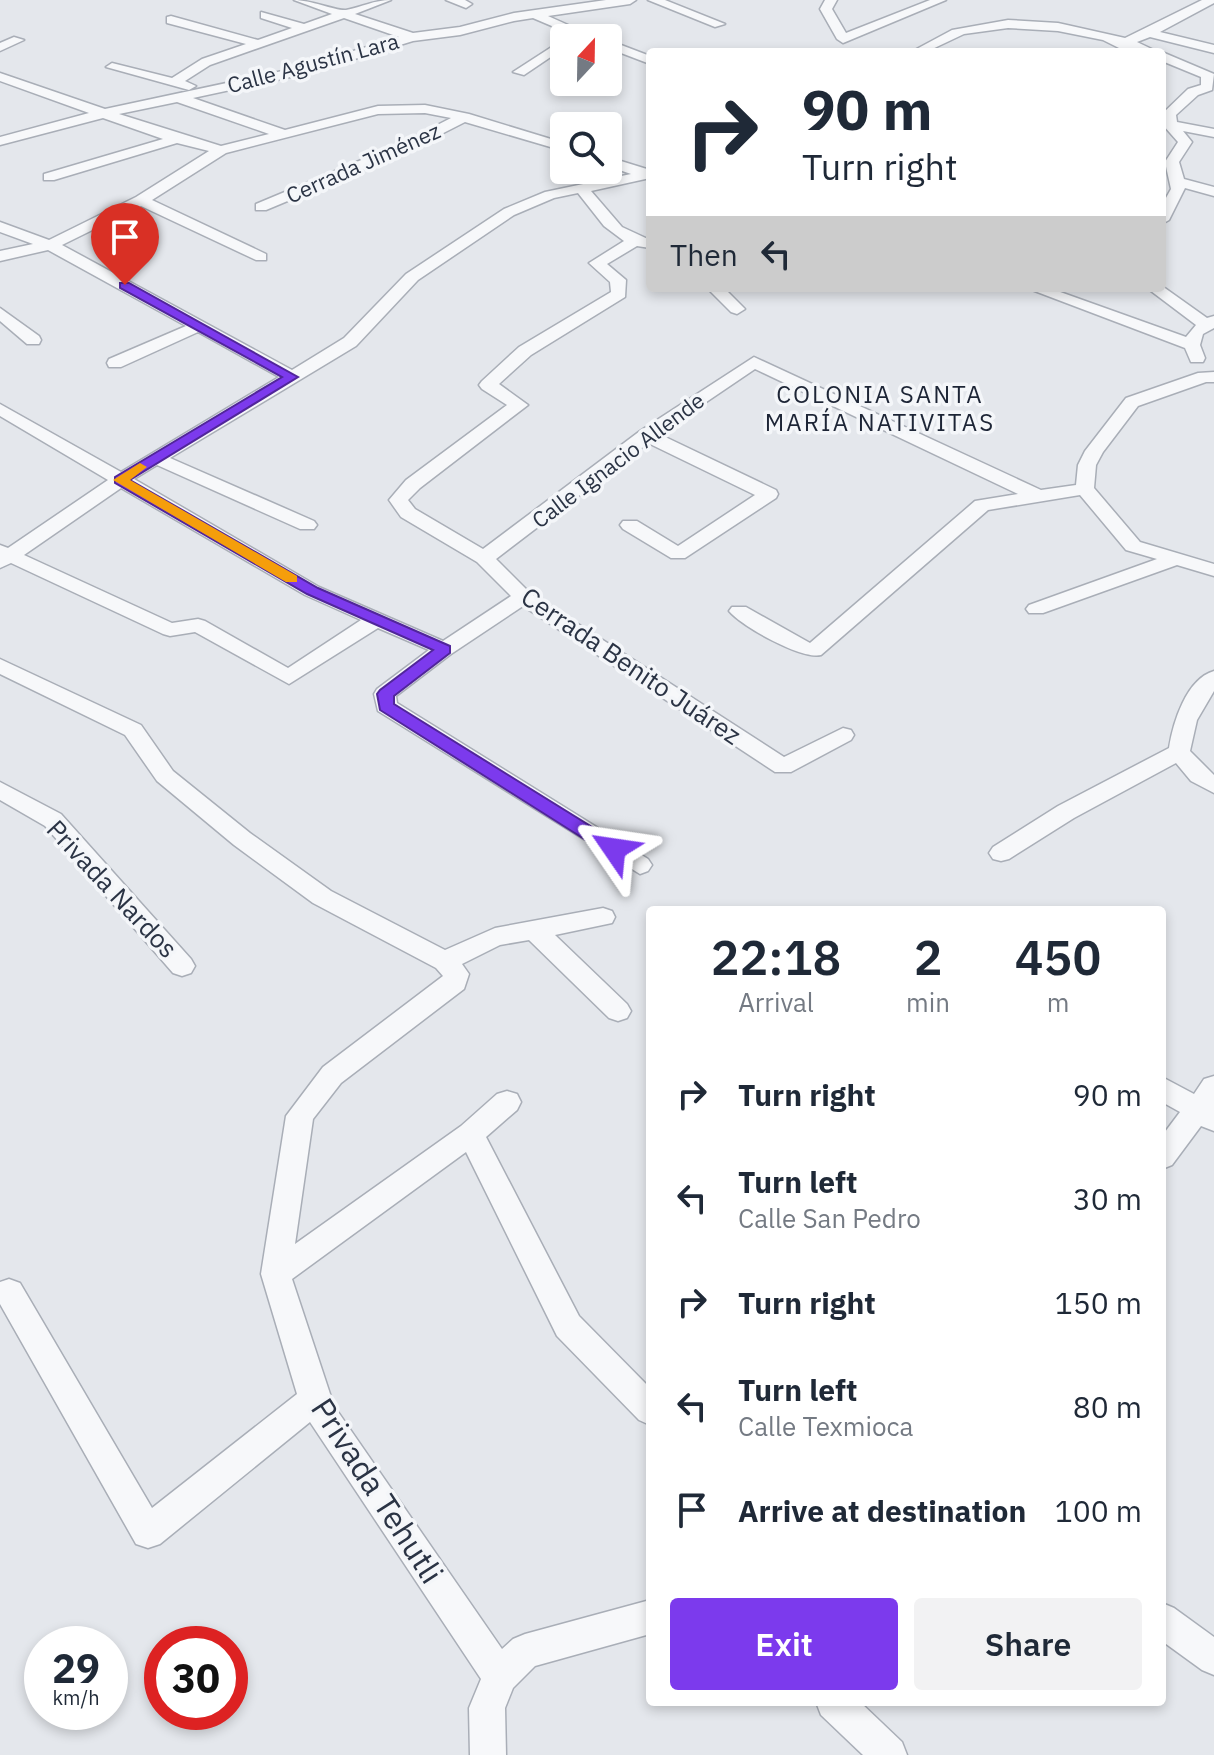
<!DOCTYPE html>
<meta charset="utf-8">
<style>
body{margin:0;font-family:"IBM Plex Sans",sans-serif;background:#f2f2f3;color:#1f2937;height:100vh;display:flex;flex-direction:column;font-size:30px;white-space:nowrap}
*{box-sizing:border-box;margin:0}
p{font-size:26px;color:#747a83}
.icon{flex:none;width:44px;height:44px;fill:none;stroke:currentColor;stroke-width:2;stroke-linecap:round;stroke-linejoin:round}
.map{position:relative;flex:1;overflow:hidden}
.side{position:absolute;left:646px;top:906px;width:520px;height:800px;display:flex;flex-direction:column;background:#fff;border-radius:8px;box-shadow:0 4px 12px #0003}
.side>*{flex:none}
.hud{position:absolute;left:646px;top:48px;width:520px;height:244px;border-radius:8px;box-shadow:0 4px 12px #0003;background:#fff;color:#1f2937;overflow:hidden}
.needle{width:52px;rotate:22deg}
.buttons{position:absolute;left:550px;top:24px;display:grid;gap:16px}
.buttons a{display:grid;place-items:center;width:72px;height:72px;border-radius:8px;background:#fff;box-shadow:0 4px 12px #0003;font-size:40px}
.speed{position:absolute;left:24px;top:1626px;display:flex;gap:16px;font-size:40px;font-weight:700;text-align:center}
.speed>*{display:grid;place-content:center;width:104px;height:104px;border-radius:50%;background:#fff;box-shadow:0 4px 12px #0003;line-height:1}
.speed small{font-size:20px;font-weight:400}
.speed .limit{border:12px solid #d22;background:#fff;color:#111}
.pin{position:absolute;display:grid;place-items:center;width:68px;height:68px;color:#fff;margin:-82px -34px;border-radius:50% 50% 50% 0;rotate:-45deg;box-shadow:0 0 8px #0007}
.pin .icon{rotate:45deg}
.me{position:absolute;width:88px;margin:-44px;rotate:302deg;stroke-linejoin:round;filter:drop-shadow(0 0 6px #0008)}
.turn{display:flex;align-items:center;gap:28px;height:168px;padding:0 24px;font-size:36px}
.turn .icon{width:104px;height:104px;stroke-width:2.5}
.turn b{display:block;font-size:56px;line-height:68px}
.then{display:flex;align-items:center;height:76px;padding:0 24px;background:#0003;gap:16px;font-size:30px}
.eta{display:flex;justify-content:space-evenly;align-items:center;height:136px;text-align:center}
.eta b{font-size:48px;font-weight:600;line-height:56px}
.button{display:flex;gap:16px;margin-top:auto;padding:16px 24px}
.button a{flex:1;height:92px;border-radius:8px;background:#7c3aed;color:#fff;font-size:32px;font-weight:600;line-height:92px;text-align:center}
.button a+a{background:#f2f2f3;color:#1f2937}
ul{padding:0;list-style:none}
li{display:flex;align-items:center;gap:24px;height:104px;padding:0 24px}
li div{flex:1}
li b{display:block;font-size:30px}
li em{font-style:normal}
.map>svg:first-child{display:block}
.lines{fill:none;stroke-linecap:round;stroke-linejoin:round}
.minor-casing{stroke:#a9aeb7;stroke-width:3}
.minor{fill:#f7f8fa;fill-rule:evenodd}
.route{fill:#7c3aed;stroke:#51269a;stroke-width:2}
.slow{fill:#f59e0b}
.labels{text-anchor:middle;stroke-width:7;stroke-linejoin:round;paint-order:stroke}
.far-street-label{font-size:22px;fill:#2b3445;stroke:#f4f6f9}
.far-neighbourhood-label{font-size:24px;letter-spacing:2px;fill:#1d2536;stroke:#f4f6f9}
.street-label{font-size:26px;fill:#2b3445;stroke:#f4f6f9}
.near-street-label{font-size:32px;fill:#2b3445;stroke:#f4f6f9}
</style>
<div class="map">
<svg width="1214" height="1755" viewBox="0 0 1214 1755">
<rect width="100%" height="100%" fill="#e4e7ec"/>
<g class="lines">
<defs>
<g id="minor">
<path d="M 294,0 C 311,0 336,11 346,10 C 362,7 374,0 391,0 L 355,14 L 413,33 L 460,27 L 514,13 L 606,0 L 636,0 L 630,4 L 548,16 L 597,38 L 580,38 L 533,18 L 514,21 L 460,35 L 413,41 L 309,73 L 193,98 L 285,130 L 378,106 L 425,105 L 469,114 L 564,143 L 564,151 L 465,122 L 412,149 L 266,210 L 256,210 L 256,204 L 402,143 L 451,118 L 425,113 L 378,114 L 226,153 L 152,200 L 266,254 L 266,260 L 256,260 L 141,206 L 62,245 L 292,370 L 344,338 L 406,274 L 504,209 L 545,192 L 631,174 L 608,166 L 608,157 L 650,170 L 650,178 L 591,191 L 622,227 L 650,240 L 650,248 L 637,246 L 607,264 L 626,280 L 625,297 L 531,355 L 499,384 L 528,405 L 420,488 L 408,500 L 415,509 L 483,549 L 640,431 L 754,357 L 1041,490 L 1076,485 L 1078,465 L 1085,451 L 1126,398 L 1198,373 L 1214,372 L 1214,382 L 1206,382 L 1138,406 L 1103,452 L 1096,465 L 1094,488 L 1140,542 L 1214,564 L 1214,576 L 1177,565 L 1043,613 L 1029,613 L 1026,609 L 1029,605 L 1157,559 L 1126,550 L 1080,495 L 988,510 L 821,655 C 802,660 741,626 729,611 L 732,607 L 746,607 L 810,643 L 975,501 L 1018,494 L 755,369 L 659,434 L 776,490 L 778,494 L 776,498 L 685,558 L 671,558 L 623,529 L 620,525 L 623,521 L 637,521 L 678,546 L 755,495 L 648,443 L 496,559 L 530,593 L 784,757 L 843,728 L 851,730 L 854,735 L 851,740 L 791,772 L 775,772 L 523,606 L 451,654 L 396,696 L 397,703 L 648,859 L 652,865 L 648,871 L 640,874 L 378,711 L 374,694 L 377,689 L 429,650 L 378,628 L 289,684 L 195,632 L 170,636 L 163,634 L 11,563 L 0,568 L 0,545 L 8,548 L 108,480 L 0,416 L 0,404 L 121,472 L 279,377 L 198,332 L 121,367 L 109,367 L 107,363 L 109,359 L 186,326 L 48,250 L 0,261 L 0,251 L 33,244 L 0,232 L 0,222 L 49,240 L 136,197 L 209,151 L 177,143 L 54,180 L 44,180 L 44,174 L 163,139 L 103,118 L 0,145 L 0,137 L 89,113 L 0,81 L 0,73 L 105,109 L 301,67 L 399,37 L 344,18 L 210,65 L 185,81 L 196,86 L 189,90 L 106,67 L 112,63 L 172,78 L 202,59 L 246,44 L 167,23 L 167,17 L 171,16 L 258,40 L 292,28 L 261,18 L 261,12 L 304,24 L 332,14 ZM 177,102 L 269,134 L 221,146 L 119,114 ZM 578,193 L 604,226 L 624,241 L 589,263 L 610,282 L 611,292 L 519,347 L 482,381 L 479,385 L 482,389 L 507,405 L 406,480 L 389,500 L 401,517 L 477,562 L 511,596 L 443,641 L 319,587 L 134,479 L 157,465 L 300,529 L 314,529 L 317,525 L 314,521 L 170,458 L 356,346 L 418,280 L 514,215 L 554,198 ZM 121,488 L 305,595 L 361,620 L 288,668 L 205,621 L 198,619 L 172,623 L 24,555 Z"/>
<path d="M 446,0 L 465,0 L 472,4 L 466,8 Z"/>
<path d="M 648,0 L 665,0 L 725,24 L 715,27 Z"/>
<path d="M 825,0 L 837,0 L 832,9 L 846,33 L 930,0 L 946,0 L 843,43 L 837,39 L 820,9 Z"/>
<path d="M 1202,0 L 1214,0 L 1214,3 L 1160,32 L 1214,45 L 1214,53 L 1150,37 L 1137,42 L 1158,52 L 1121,49 L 1103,40 L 1058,31 L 1008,28 L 964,34 L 926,52 L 911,52 L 952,30 L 1008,20 L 1058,23 L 1125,38 Z"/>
<path d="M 14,37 L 24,40 L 0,51 L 0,43 Z"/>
<path d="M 564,39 L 564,48 L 524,75 L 513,72 Z"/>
<path d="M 608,40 L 650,56 L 650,64 L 608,48 Z"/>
<path d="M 1162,52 L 1214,74 L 1212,90 L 1198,95 L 1176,115 L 1177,122 L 1214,129 L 1214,137 L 1183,131 L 1192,142 L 1179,162 L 1184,179 L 1214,187 L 1214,196 L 1185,188 L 1169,220 L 1162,224 L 1162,205 L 1171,189 L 1165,162 L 1178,142 L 1163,125 L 1162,114 L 1188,89 L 1201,85 L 1201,77 L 1162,61 Z"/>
<path d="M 1162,286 L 1207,318 L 1214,316 L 1214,328 L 1203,334 L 1200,345 L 1205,358 L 1203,362 L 1191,362 L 1185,348 L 1032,290 L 1049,288 L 1186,337 L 1196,325 L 1147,288 Z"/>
<path d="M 707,288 L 724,288 L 745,309 L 737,314 L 731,312 Z"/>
<path d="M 0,308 L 39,336 L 41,340 L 39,344 L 27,344 L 0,321 Z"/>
<path d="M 0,659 L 141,725 L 173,771 L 250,833 L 331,891 L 445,950 L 495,928 L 603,908 L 612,911 L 615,917 L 612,923 L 555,935 L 627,1004 L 631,1011 L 627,1018 L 618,1021 L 609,1018 L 529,940 L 500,945 L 462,964 L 469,974 L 464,989 L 341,1083 L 313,1119 L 295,1244 L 461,1126 L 497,1094 L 507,1091 L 517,1094 L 521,1102 L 517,1110 L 486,1137 L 579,1316 L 650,1388 L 650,1425 L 639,1420 L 557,1336 L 466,1152 L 292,1279 L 334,1406 L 502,1649 L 513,1639 L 525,1634 L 650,1600 L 650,1634 L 535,1666 L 513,1688 L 505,1708 L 506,1755 L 470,1755 L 469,1708 L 481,1679 L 310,1422 L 160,1544 L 148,1548 L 136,1544 L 0,1304 L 0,1282 L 9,1279 L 20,1283 L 152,1508 L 297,1394 L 261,1274 L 286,1116 L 323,1067 L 443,976 L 436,968 L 313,903 L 234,845 L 157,781 L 125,735 L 0,674 Z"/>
<path d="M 1214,671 L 1214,691 L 1197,720 L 1190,751 L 1214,775 L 1214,793 L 1191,781 L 1176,763 L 1074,818 L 1009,859 L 1001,861 L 993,859 L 989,853 L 993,847 L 1058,806 L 1169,748 C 1173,723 1186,679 1214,671 Z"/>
<path d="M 0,782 L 61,814 L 191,959 L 195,966 L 191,973 L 182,976 L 173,973 L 45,826 L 0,800 Z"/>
<path d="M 1214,1076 L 1214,1131 L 1201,1126 L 1172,1165 L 1162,1169 L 1162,1136 L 1180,1112 L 1162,1102 L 1162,1077 L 1194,1094 L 1204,1079 Z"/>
<path d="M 1162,1603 L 1174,1608 L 1214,1637 L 1214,1675 L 1202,1670 L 1162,1641 Z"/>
<path d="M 816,1702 L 860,1702 L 902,1742 L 907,1755 L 863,1755 L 821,1715 Z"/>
</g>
</defs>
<use href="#minor" class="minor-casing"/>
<use href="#minor" class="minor"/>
</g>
<path class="route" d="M 120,283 L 129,283 L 298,377 L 130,480 L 318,588 L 450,646 L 450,653 L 394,696 L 394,704 L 621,845 L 623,849 L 621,854 L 608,854 L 380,710 L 377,694 L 380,690 L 433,650 L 307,594 L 115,483 L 115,477 L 282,377 L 120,288 Z"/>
<path class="slow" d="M 140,463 L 147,467 L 130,480 L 297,576 L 297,582 L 286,582 L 113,480 Z"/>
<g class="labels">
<g class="far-street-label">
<text transform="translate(313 63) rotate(-15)" y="8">Calle Agustín Lara</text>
<text transform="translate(363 163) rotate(-24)" y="8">Cerrada Jiménez</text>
<text transform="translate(618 460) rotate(-37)" y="8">Calle Ignacio Allende</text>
</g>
<g class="far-neighbourhood-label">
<text x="880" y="403">COLONIA SANTA<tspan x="880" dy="28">MARÍA NATIVITAS</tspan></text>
</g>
<g class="street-label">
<text transform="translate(631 666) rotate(34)" y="9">Cerrada Benito Juárez</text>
<text transform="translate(112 889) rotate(47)" y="9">Privada Nardos</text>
</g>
<g class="near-street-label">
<text transform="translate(377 1491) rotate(57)" y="11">Privada Tehutli</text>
</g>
</g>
</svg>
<div class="buttons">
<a><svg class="needle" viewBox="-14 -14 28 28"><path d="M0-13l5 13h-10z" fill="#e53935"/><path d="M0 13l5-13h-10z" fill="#747a83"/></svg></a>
<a><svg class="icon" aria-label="search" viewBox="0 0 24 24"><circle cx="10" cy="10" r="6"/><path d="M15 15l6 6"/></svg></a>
</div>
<div class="speed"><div>29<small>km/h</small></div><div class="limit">30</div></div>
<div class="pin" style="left:125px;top:285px;background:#d93025"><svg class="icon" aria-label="arrive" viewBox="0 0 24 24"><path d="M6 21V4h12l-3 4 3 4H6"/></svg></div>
<svg class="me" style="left:614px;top:849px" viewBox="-20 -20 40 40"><path d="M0-17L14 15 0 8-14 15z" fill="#7c3aed" stroke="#fff" stroke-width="4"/></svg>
<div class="hud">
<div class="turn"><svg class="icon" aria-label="right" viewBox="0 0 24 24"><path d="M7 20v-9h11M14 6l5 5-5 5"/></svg><div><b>90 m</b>Turn right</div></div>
<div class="then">Then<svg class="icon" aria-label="left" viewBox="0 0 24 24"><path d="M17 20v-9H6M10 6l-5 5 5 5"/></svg></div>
</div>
<section class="side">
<div class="eta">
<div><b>22:18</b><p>Arrival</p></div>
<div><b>2</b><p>min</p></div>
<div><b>450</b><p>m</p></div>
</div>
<ul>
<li><svg class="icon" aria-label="right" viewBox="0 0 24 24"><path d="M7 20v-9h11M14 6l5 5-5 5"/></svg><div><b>Turn right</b></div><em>90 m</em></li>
<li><svg class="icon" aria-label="left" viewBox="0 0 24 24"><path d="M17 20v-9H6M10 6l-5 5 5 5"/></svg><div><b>Turn left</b><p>Calle San Pedro</p></div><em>30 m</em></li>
<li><svg class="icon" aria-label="right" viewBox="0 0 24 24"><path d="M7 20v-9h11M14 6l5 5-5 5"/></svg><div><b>Turn right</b></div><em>150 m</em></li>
<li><svg class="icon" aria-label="left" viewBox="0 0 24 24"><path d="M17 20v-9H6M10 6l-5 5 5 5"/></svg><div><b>Turn left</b><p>Calle Texmioca</p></div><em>80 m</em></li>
<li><svg class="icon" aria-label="arrive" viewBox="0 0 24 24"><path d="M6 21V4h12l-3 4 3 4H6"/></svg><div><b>Arrive at destination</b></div><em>100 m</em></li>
</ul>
<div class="button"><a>Exit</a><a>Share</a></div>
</section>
</div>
